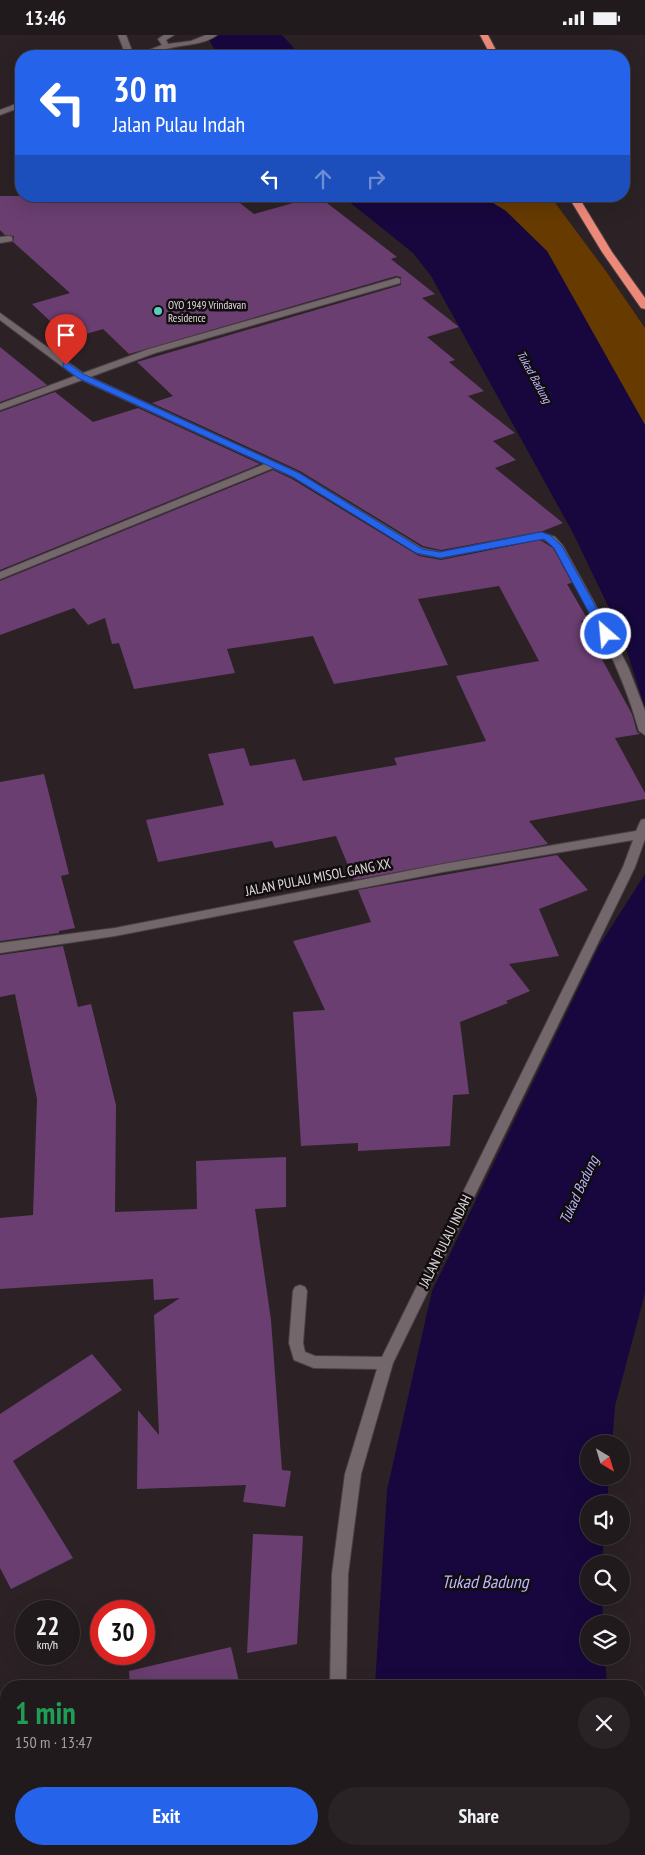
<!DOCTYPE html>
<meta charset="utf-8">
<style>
body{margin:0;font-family:"PT Sans Narrow",sans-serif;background:#292325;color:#f1f3f6;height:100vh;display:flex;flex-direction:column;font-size:19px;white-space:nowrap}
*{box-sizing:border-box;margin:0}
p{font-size:16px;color:#a2a1a3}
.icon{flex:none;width:28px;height:28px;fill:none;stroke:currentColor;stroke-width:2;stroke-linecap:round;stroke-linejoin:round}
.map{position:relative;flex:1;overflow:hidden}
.side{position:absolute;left:0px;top:1645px;width:645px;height:175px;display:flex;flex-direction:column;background:#211a1c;border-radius:20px 20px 0 0;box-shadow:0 5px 20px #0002,0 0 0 1px #3e383b}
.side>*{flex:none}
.top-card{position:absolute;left:15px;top:15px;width:615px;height:152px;border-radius:20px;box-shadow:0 5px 20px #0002,0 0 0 1px #3e383b;background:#2563eb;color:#fff;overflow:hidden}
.needle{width:32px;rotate:142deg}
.fabs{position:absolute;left:580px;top:1400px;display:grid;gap:10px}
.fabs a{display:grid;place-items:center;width:50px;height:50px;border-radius:50%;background:#211a1c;box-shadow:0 5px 20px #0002,0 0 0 1px #3e383b;font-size:25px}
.speed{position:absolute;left:15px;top:1565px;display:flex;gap:10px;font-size:25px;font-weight:700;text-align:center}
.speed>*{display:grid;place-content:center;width:65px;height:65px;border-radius:50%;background:#211a1c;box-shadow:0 5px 20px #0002,0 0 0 1px #3e383b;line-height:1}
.speed small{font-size:12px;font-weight:400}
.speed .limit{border:8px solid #d22;background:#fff;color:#111}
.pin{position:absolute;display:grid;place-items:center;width:42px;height:42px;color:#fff;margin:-51px -21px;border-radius:50% 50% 50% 0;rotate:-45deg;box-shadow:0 0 5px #0007}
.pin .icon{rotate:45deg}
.me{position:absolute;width:55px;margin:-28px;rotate:333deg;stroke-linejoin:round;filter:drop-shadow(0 0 4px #0008)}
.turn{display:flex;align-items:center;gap:18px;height:105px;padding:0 15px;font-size:22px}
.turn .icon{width:65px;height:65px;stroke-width:2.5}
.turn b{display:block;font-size:35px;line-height:42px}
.lanes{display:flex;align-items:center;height:48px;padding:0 15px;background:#0003;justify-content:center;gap:25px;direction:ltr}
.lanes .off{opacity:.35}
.round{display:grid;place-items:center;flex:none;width:52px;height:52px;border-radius:26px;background:#292325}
.head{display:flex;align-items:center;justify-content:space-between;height:85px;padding:0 15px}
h1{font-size:30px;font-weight:800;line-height:38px;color:#1e9e55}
.primary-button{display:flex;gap:10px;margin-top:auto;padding:10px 15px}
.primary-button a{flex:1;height:58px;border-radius:30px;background:#2563eb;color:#fff;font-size:20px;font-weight:800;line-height:58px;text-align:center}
.primary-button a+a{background:#292325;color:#f1f3f6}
.status{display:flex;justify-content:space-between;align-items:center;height:35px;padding:0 25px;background:#211a1c;direction:ltr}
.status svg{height:14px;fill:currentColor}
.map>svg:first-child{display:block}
.green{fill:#673b00}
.water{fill:#17073e}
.building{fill:#6a3e71}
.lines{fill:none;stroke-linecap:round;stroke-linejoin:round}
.lane-casing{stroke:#494143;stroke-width:2}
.street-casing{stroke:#494143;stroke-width:2}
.secondary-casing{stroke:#494143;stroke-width:2}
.highway-casing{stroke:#494143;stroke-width:2}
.lane{fill:#73676b;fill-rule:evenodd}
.street{fill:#73676b;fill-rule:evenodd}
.secondary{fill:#73676b;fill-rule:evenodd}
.highway{fill:#ed8979;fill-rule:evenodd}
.route{fill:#2563eb;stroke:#184099}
.poi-dot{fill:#58cebf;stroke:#110d0e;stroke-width:2}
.labels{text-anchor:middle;stroke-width:5;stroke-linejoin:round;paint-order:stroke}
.far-poi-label{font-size:11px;fill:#e0d9db;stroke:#110d0e;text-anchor:start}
.far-water-label{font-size:12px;font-style:italic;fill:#bbb6fe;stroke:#110d0e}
.street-label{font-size:14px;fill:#e0d9db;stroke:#110d0e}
.water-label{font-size:15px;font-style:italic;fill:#bbb6fe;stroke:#110d0e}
.near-water-label{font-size:18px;font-style:italic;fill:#bbb6fe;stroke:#110d0e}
</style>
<div class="status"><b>13:46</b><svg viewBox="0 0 49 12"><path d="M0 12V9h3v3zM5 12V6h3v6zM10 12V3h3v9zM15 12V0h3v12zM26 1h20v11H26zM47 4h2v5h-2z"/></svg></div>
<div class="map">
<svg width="645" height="1820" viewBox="0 0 645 1820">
<rect width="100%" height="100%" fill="#2c2225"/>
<path class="green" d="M 482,161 L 550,161 L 605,235 L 645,293 L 645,390 L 547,216 Z"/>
<g class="water">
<path d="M 207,0 L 282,0 L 301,21 L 214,21 L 215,16 Z"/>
<path d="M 342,161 L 482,161 L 506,176 L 547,216 L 645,390 L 645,673 L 621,598 L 573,498 L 431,241 L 413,218 Z"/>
<path d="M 645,839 L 645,1258 L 615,1371 L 612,1409 L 589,1409 L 589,1441 L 609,1441 L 607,1469 L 589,1469 L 589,1501 L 604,1501 L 602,1529 L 589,1529 L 589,1561 L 602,1561 L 603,1589 L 589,1589 L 589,1621 L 605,1621 L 607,1651 L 375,1651 L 387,1455 L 432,1256 L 599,911 Z"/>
<rect x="365" y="1814" width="251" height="6"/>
</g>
<g class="building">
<path d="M 0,161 L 231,161 L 254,179 L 318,161 L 397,222 L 391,224 L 435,259 L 422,263 L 459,292 L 427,302 L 455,325 L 449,327 L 484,356 L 468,361 L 515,398 L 493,406 L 516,425 L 495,433 L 563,488 L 543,496 L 441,515 L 423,511 L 300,436 L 152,368 L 173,361 L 137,327 L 401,250 L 401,242 L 396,241 L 129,319 L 103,294 L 69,304 L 32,269 L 70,258 L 13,207 L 14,201 L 5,200 L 0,195 Z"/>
<path d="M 0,312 L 47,350 L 0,367 Z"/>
<path d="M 55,357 L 93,387 L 138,373 L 260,429 L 0,535 L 0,377 Z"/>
<path d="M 273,435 L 292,444 L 419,521 L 441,525 L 540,505 L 553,513 L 572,548 L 567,549 L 588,585 L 581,586 L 632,679 L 637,697 L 640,699 L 615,703 L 645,758 L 645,764 L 529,786 L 548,809 L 354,845 L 336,801 L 275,813 L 272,806 L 158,827 L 146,785 L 224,770 L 208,719 L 244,713 L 250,731 L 295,724 L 303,746 L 397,730 L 394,723 L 486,706 L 456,641 L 539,626 L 499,551 L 418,564 L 448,630 L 334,649 L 313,601 L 227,614 L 235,638 L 134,654 L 119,608 L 112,609 L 105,583 L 88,590 L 74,573 L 0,600 L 0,546 Z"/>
<path d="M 44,739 L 69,839 L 61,841 L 75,893 L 59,896 L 59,898 L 0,906 L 0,747 Z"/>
<path d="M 557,820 L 588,855 L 539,874 L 559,921 L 509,929 L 530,956 L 506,966 L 508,968 L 460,987 L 469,1059 L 453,1060 L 450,1111 L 358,1116 L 358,1108 L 301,1111 L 293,977 L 325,975 L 293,906 L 371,887 L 358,855 Z"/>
<path d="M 63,911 L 78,972 L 91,969 L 116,1070 L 115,1177 L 197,1174 L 196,1126 L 286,1122 L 286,1172 L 255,1174 L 271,1285 L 282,1435 L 291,1436 L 285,1472 L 243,1467 L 246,1450 L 137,1454 L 138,1375 L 159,1400 L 154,1280 L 180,1263 L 154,1265 L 153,1244 L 0,1254 L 0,1183 L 33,1180 L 37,1064 L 15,959 L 0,962 L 0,920 Z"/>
<path d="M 92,1319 L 122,1355 L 13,1426 L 73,1523 L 11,1554 L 0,1533 L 0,1379 Z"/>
<path d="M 253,1499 L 303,1501 L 297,1609 L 247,1618 Z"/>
<path d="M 231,1612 L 240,1651 L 130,1651 L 129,1636 Z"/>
</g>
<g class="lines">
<defs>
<path id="lane" d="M 9,201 L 12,202 L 12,206 L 0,208 L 0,202 Z"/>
<g id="street">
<path d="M 118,0 L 126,0 L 134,21 L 126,21 Z"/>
<path d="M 397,243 L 400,244 L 400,248 L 155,318 L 90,342 L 299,438 L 422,513 L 441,517 L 541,497 L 555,502 L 563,511 L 611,598 L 629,634 L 645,676 L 645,700 L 639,696 C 621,630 587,572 554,512 L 547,506 L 540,503 L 441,523 L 419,519 L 293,442 L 273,433 L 0,544 L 0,537 L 265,429 L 82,345 L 0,375 L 0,369 L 75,341 L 0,285 L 0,278 L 83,338 L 149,314 Z"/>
<path d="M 645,784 L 645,804 L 635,832 L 393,1328 L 361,1439 L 348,1539 L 346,1651 L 330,1651 L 332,1539 L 345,1439 L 377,1334 L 314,1333 L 294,1325 L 289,1308 L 293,1256 L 295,1252 L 300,1250 L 305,1252 L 307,1256 L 303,1308 L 305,1317 L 315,1321 L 382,1322 L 623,832 L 633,805 L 443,837 L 115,901 L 0,918 L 0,908 L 115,893 L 443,829 L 636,796 L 641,785 Z"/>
<rect x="328" y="1814" width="18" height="6"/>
</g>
<g id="secondary">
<path d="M 164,0 L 174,0 L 166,5 L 168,9 L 191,6 L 206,0 L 217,0 C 202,11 183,9 166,14 C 155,17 146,21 134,21 L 162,10 L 158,4 Z"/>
<path d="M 21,67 L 21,72 L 0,80 L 0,75 Z"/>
</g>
<g id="highway">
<path d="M 480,0 L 488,0 L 499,21 L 491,21 Z"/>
<path d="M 568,161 L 578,161 L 612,217 L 645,263 L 645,274 L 641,273 L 602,217 Z"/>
</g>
</defs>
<use href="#lane" class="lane-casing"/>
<use href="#street" class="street-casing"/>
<use href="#secondary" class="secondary-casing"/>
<use href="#highway" class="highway-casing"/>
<use href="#lane" class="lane"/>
<use href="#street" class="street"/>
<use href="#secondary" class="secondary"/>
<use href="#highway" class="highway"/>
</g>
<path class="route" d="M 63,328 L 68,328 L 83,339 L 299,438 L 422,514 L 440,517 L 541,497 L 550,500 L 562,511 L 611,599 L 606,602 L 602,602 L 554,513 L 544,504 L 440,523 L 416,518 L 293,442 L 78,343 L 63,332 Z"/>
<circle class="poi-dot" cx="158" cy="276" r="5"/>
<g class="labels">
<g class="far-poi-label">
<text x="168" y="274">OYO 1949 Vrindavan<tspan x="168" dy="13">Residence</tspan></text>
</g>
<g class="far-water-label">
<text transform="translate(534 342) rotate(61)" y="4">Tukad Badung</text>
</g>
<g class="street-label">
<text transform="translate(318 842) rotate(-11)" y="5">JALAN PULAU MISOL GANG XX</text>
<text transform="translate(445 1206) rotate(-64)" y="5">JALAN PULAU INDAH</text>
</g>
<g class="water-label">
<text transform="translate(579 1155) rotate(-65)" y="5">Tukad Badung</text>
</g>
<g class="near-water-label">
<text x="485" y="1553">Tukad Badung</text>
</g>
</g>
</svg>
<div class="fabs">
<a><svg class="needle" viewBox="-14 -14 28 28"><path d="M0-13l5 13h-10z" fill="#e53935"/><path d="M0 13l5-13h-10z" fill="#a2a1a3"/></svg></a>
<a><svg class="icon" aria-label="sound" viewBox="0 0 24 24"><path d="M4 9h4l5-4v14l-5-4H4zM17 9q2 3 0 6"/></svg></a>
<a><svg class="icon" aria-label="search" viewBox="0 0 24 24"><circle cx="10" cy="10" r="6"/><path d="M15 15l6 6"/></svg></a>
<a><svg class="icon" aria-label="layers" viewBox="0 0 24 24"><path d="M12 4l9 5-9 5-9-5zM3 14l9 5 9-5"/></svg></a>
</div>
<div class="speed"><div>22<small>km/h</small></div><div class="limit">30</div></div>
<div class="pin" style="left:66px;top:330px;background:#d93025"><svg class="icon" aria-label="arrive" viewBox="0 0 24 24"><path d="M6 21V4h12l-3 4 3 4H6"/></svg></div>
<svg class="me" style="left:606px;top:599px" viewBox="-20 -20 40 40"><circle r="17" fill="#2563eb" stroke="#fff" stroke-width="3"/><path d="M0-11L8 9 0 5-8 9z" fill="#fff"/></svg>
<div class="top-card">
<div class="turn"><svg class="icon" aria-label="left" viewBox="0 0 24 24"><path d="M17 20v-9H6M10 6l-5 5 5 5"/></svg><div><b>30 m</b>Jalan Pulau Indah</div></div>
<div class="lanes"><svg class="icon" aria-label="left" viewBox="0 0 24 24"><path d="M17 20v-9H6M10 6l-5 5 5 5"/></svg><svg class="icon off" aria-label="ahead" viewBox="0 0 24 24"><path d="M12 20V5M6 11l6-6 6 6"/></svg><svg class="icon off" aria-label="right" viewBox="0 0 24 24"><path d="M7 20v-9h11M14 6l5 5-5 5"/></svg></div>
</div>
<section class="side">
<div class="head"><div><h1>1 min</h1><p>150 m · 13:47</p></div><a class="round"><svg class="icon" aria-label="close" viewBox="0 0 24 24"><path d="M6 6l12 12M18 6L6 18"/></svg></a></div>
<div class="primary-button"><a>Exit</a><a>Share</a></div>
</section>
</div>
